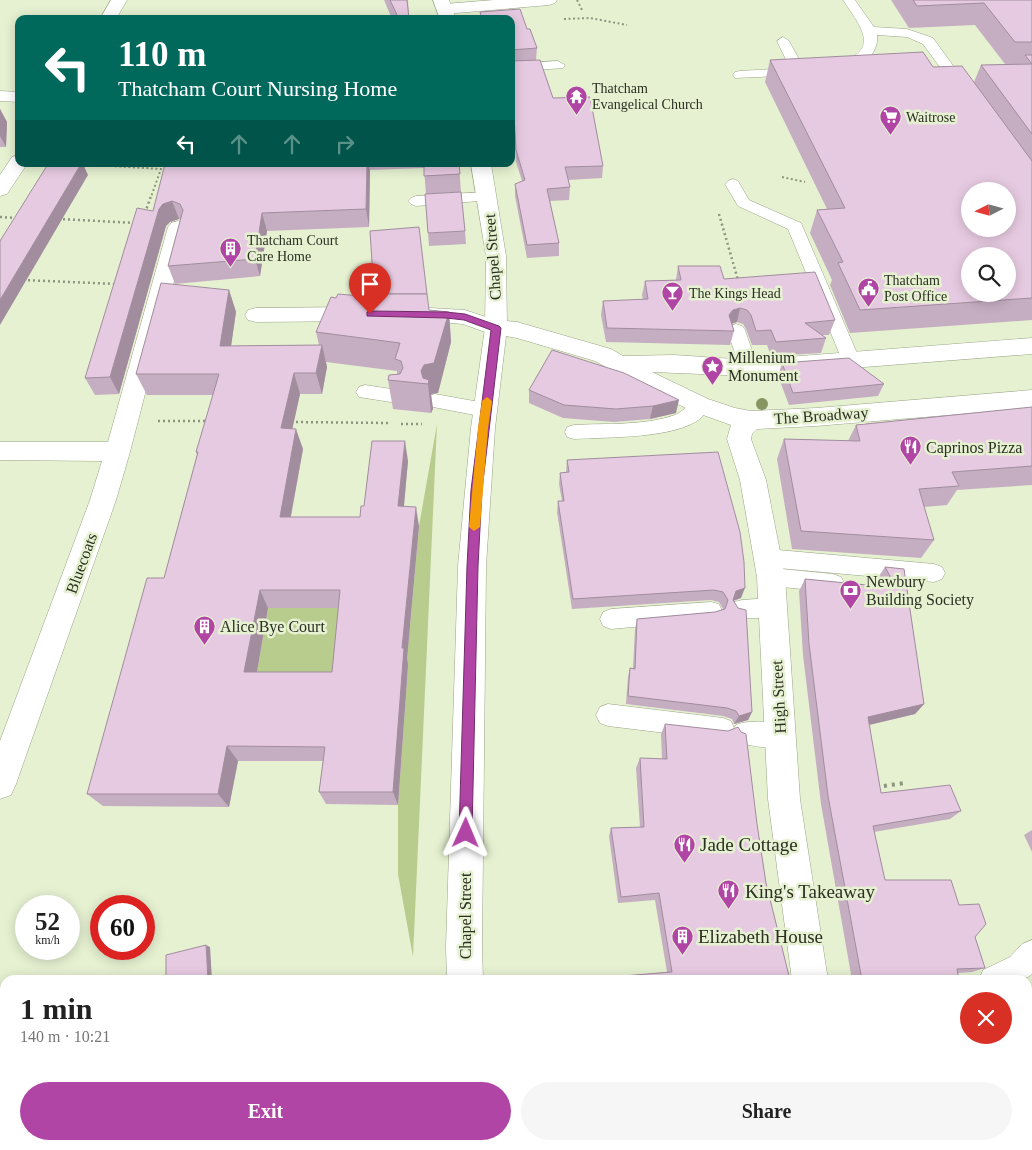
<!DOCTYPE html>
<meta charset="utf-8">
<style>
body{margin:0;font-family:"Times New Roman",serif;background:#f6f6f6;color:#222;height:100vh;display:flex;flex-direction:column;font-size:19px;white-space:nowrap}
*{box-sizing:border-box;margin:0}
p{font-size:16px;color:#767676}
.icon{flex:none;width:28px;height:28px;fill:none;stroke:currentColor;stroke-width:2;stroke-linecap:round;stroke-linejoin:round}
.map{position:relative;flex:1;overflow:hidden}
.sheet{position:absolute;left:0px;top:975px;width:1032px;height:175px;display:flex;flex-direction:column;background:#fff;border-radius:15px 15px 0 0;box-shadow:0 2px 12px #0003}
.sheet>*{flex:none}
.guide{position:absolute;left:15px;top:15px;width:500px;height:152px;border-radius:10px;box-shadow:0 2px 12px #0003;background:#00695c;color:#fff;overflow:hidden}
.needle{width:32px;rotate:264deg}
.buttons{position:absolute;left:961px;top:182px;display:grid;gap:10px}
.buttons a{display:grid;place-items:center;width:55px;height:55px;border-radius:50%;background:#fff;box-shadow:0 2px 12px #0003;font-size:25px}
.speed{position:absolute;left:15px;top:895px;display:flex;gap:10px;font-size:25px;font-weight:700;text-align:center}
.speed>*{display:grid;place-content:center;width:65px;height:65px;border-radius:50%;background:#fff;box-shadow:0 2px 12px #0003;line-height:1}
.speed small{font-size:12px;font-weight:400}
.speed .limit{border:8px solid #d22;background:#fff;color:#111}
.pin{position:absolute;display:grid;place-items:center;width:42px;height:42px;color:#fff;margin:-51px -21px;border-radius:50% 50% 50% 0;rotate:-45deg;box-shadow:0 0 5px #0007}
.pin .icon{rotate:45deg}
.me{position:absolute;width:55px;margin:-28px;rotate:1deg;stroke-linejoin:round;filter:drop-shadow(0 0 4px #0008)}
.turn{display:flex;align-items:center;gap:18px;height:105px;padding:0 20px;font-size:22px}
.turn .icon{width:65px;height:65px;stroke-width:2.5}
.turn b{display:block;font-size:35px;line-height:42px}
.lanes{display:flex;align-items:center;height:48px;padding:0 20px;background:#0003;justify-content:center;gap:25px;direction:ltr}
.lanes .off{opacity:.35}
.round{display:grid;place-items:center;flex:none;width:52px;height:52px;border-radius:26px;background:#f6f6f6}
.head{display:flex;align-items:center;justify-content:space-between;height:85px;padding:0 20px}
h1{font-size:30px;font-weight:700;line-height:38px}
.primary-button{display:flex;gap:10px;margin-top:auto;padding:10px 20px}
.primary-button a{flex:1;height:58px;border-radius:30px;background:#b145a5;color:#fff;font-size:20px;font-weight:700;line-height:58px;text-align:center}
.primary-button a+a{background:#f6f6f6;color:#222}
.map>svg:first-child{display:block}
.green{fill:#b8cc8d}
.lines{fill:none;stroke-linecap:round;stroke-linejoin:round}
.service-casing{stroke:#9aa486;stroke-width:1}
.minor-casing{stroke:#9aa486;stroke-width:1}
.tertiary-casing{stroke:#9aa486;stroke-width:1}
.primary-casing{stroke:#9aa486;stroke-width:1}
.path-far2{stroke:#8d957e;stroke-width:2;stroke-dasharray:2 2.5;stroke-linecap:butt}
.path-far1{stroke:#8d957e;stroke-width:2.5;stroke-dasharray:2 3;stroke-linecap:butt}
.path{stroke:#8d957e;stroke-width:4;stroke-dasharray:3 5;stroke-linecap:butt}
.service{fill:#fff;fill-rule:evenodd}
.minor{fill:#fff;fill-rule:evenodd}
.tertiary{fill:#fff;fill-rule:evenodd}
.primary{fill:#fff;fill-rule:evenodd}
.tree{fill:#879562}
.wall{fill:#c6aec2;fill-rule:evenodd}
.shaded-wall{fill:#a18d9e}
.building{fill:#e6cae1;stroke:#a18d9e;fill-rule:evenodd}
.route{fill:#b145a5;stroke:#732d6b}
.slow{fill:#f59e0b}
.labels{text-anchor:middle;stroke-width:5;stroke-linejoin:round;paint-order:stroke}
.far-poi-label{font-size:14px;fill:#2b2f22;stroke:#e6f1d1;text-anchor:start}
.street-label{font-size:16px;fill:#2b2f22;stroke:#e6f1d1}
.poi-label{font-size:16px;fill:#2b2f22;stroke:#e6f1d1;text-anchor:start}
.near-poi-label{font-size:19px;fill:#2b2f22;stroke:#e6f1d1;text-anchor:start}
</style>
<div class="map">
<svg width="1032" height="1150" viewBox="0 0 1032 1150">
<rect width="100%" height="100%" fill="#e6f1d1"/>
<path class="green" d="M 437,424 L 413,957 L 398,874 L 398,805 L 408,665 L 338,688 L 254,688 L 268,608 L 346,608 L 410,625 L 419,526 Z"/>
<g class="lines">
<defs>
<g id="service">
<path d="M 843,0 L 855,0 L 874,27 L 907,29 L 933,38 L 970,89 L 968,92 L 958,92 L 923,44 L 907,37 L 877,35 C 880,56 855,74 835,69 L 833,66 L 835,63 C 882,52 862,28 843,0 Z"/>
<path d="M 783,37 L 789,41 L 806,72 L 804,75 L 735,78 L 733,75 L 735,72 L 740,71 L 790,68 L 777,41 Z"/>
<path d="M 558,61 L 565,65 L 563,68 L 511,72 L 511,64 Z"/>
<path d="M 733,179 L 738,181 L 749,200 L 801,223 L 860,360 L 857,364 L 851,366 L 845,364 L 842,360 L 788,229 L 738,206 L 725,184 L 728,181 Z"/>
<path d="M 487,192 L 492,194 L 495,197 L 492,200 L 416,206 L 411,204 L 408,201 L 411,198 L 416,196 Z"/>
<path d="M 736,324 L 742,326 L 745,330 L 758,368 L 755,372 L 749,374 L 743,372 L 740,368 L 727,330 L 730,326 Z"/>
<path d="M 365,385 L 404,391 L 406,396 L 404,401 L 397,403 L 359,397 L 356,392 L 359,387 Z"/>
<path d="M 435,394 L 485,403 L 492,405 L 494,410 L 492,415 L 485,417 L 428,406 L 426,401 L 428,396 Z"/>
<path d="M 700,398 L 707,400 L 709,405 C 707,409 704,415 701,418 C 676,439 606,437 574,439 L 567,437 L 565,432 L 567,427 L 574,425 C 606,423 644,426 675,415 C 685,411 690,401 700,398 Z"/>
<path d="M 767,549 L 934,564 L 942,567 L 945,573 L 942,579 L 934,582 L 767,567 L 760,564 L 757,558 L 760,552 Z"/>
<path d="M 771,568 L 833,574 L 841,577 L 844,583 L 841,589 L 833,592 L 771,586 L 763,583 L 760,577 L 763,571 Z"/>
<path d="M 773,598 L 781,600 L 784,607 L 781,614 C 767,618 748,620 734,616 L 731,609 L 734,602 L 742,600 Z"/>
<path d="M 711,602 L 719,604 L 722,611 L 719,618 L 711,620 L 611,629 L 603,626 L 600,619 L 603,612 L 611,609 Z"/>
<path d="M 608,704 L 723,718 L 731,721 L 734,728 L 736,725 C 750,719 774,722 788,728 L 792,736 L 788,744 C 774,750 750,747 736,741 L 733,734 L 731,737 L 723,740 L 608,726 L 600,723 L 596,715 L 600,707 Z"/>
<path d="M 1032,940 L 1032,974 C 1020,985 994,980 979,980 L 983,970 L 1010,957 L 1022,944 Z"/>
<path d="M 962,1145 L 994,1145 L 996,1150 L 964,1150 Z"/>
</g>
<g id="minor">
<path d="M 111,0 L 127,0 L 116,19 L 100,19 Z"/>
<path d="M 0,91 L 19,92 L 19,102 L 0,101 Z"/>
<path d="M 19,155 L 19,164 L 27,164 L 7,194 L 0,196 L 0,175 L 12,157 Z"/>
<path d="M 178,221 L 185,223 L 188,227 L 130,452 L 116,500 L 16,784 L 11,795 L 0,799 L 0,741 L 90,500 L 102,461 L 0,460 L 0,442 L 108,442 L 168,227 L 171,223 Z"/>
<path d="M 362,307 L 370,309 L 373,314 L 370,319 L 362,321 L 256,322 L 248,320 L 245,315 L 248,310 L 256,308 Z"/>
<path d="M 412,307 L 465,310 L 504,323 L 507,328 L 504,333 L 496,336 L 463,324 L 404,319 L 401,314 L 404,309 Z"/>
</g>
<g id="tertiary">
<path d="M 494,0 L 557,0 L 555,3 L 549,5 L 445,14 L 439,12 L 437,9 L 439,6 L 445,4 Z"/>
<path d="M 496,320 L 517,322 L 611,349 L 623,356 L 674,355 L 749,360 L 1032,338 L 1032,354 L 749,376 L 652,372 L 708,399 L 735,408 L 751,411 L 816,408 L 1032,390 L 1032,408 L 816,426 L 757,429 L 752,434 L 751,439 L 766,480 L 785,577 L 800,799 L 828,980 L 792,980 L 768,799 L 757,577 L 740,480 L 727,439 L 731,425 L 692,411 L 648,390 L 595,361 L 517,338 L 488,333 L 485,328 L 488,323 Z"/>
<path d="M 505,1145 L 558,1145 L 556,1150 L 503,1150 Z"/>
<path d="M 769,1145 L 846,1145 L 846,1150 L 771,1150 Z"/>
</g>
<g id="primary">
<path d="M 433,0 L 449,0 L 456,19 L 440,19 Z"/>
<path d="M 514,0 L 546,0 L 544,3 C 535,5 525,5 516,3 Z"/>
<path d="M 471,164 L 491,164 L 506,256 L 507,328 L 495,428 L 486,566 L 482,947 L 483,980 L 447,980 L 446,947 L 458,566 L 471,428 L 485,328 L 486,256 Z"/>
<rect x="448" y="1145" width="40" height="5"/>
</g>
</defs>
<use href="#service" class="service-casing"/>
<use href="#minor" class="minor-casing"/>
<use href="#tertiary" class="tertiary-casing"/>
<use href="#primary" class="primary-casing"/>
<g class="path-far2">
<path d="M 577,0 L 583,12"/>
<path d="M 564,19 L 590,18 L 627,25"/>
<path d="M 79,164 L 161,169 L 151,197"/>
<path d="M 782,177 L 805,182"/>
</g>
<g class="path-far1">
<path d="M 145,213 L 151,196"/>
<path d="M 719,214 L 738,280"/>
<path d="M 0,217 L 17,218"/>
<path d="M 58,219 L 137,223"/>
<path d="M 23,280 L 117,284"/>
<path d="M 158,421 L 207,421"/>
<path d="M 291,422 L 390,423"/>
<path d="M 401,424 L 422,424"/>
</g>
<path class="path" d="M 876,787 L 905,783"/>
<use href="#service" class="service"/>
<use href="#minor" class="minor"/>
<use href="#tertiary" class="tertiary"/>
<use href="#primary" class="primary"/>
</g>
<circle class="tree" cx="762" cy="404" r="6"/>
<g class="wall">
<path d="M 384,0 L 408,0 L 409,19 L 392,19 Z"/>
<path d="M 891,0 L 1032,0 L 1032,320 L 850,333 L 830,285 L 832,280 L 810,233 L 817,210 L 827,209 L 765,82 L 770,60 L 933,67 L 974,82 L 981,65 L 1005,64 L 975,25 L 909,28 Z"/>
<path d="M 520,9 L 527,29 L 530,29 L 537,48 L 536,60 L 540,60 L 553,98 L 590,97 L 603,166 L 602,178 L 568,180 L 570,187 L 569,200 L 550,201 L 559,243 L 559,256 L 527,258 L 515,196 L 515,184 L 522,181 L 516,162 L 513,110 L 511,110 L 511,19 L 480,19 L 480,12 Z"/>
<path d="M 0,109 L 7,122 L 6,147 L 0,147 Z"/>
<path d="M 165,164 L 459,164 L 461,192 L 426,194 L 424,168 L 370,170 L 369,227 L 267,231 L 260,276 L 175,284 L 168,266 L 181,220 L 179,219 L 170,222 L 166,226 L 119,394 L 95,395 L 85,378 L 153,211 Z"/>
<path d="M 465,231 L 466,244 L 429,246 L 428,233 Z"/>
<path d="M 678,266 L 724,279 L 835,320 L 829,335 L 822,335 L 826,338 L 821,353 L 771,356 L 767,345 L 752,345 L 746,329 L 743,324 L 737,322 L 732,324 L 734,331 L 730,345 L 606,342 L 601,315 L 603,301 L 643,300 L 642,295 L 645,281 L 676,280 Z"/>
<path d="M 229,290 L 236,312 L 231,346 L 319,345 L 316,332 L 429,310 L 449,312 L 451,342 L 438,393 L 431,394 L 433,409 L 431,413 L 393,409 L 388,380 L 397,374 L 397,371 L 326,362 L 327,367 L 322,394 L 300,394 L 292,429 L 303,449 L 291,517 L 360,517 L 364,506 L 408,461 L 404,506 L 419,526 L 407,658 L 408,665 L 398,805 L 326,804 L 319,792 L 323,761 L 238,761 L 229,807 L 103,806 L 87,794 L 164,578 L 197,455 L 196,452 L 213,395 L 147,395 L 136,374 ZM 268,608 L 339,608 L 332,672 L 257,672 Z"/>
<path d="M 552,350 L 676,413 L 650,419 L 614,422 L 563,418 L 529,403 L 529,390 Z"/>
<path d="M 782,363 L 884,384 L 878,396 L 789,405 L 778,376 Z"/>
<path d="M 1032,407 L 1032,485 L 957,490 L 947,505 L 924,507 L 934,540 L 921,558 L 792,549 L 777,459 L 784,439 L 848,441 L 856,425 Z"/>
<path d="M 567,460 L 741,598 L 734,601 L 752,712 L 748,720 L 734,724 L 732,719 L 723,716 L 626,704 L 628,677 L 630,668 L 633,668 L 635,629 L 637,619 L 715,612 L 723,609 L 719,602 L 711,600 L 572,609 L 557,512 L 558,501 L 562,501 L 559,484 L 560,473 L 566,472 Z"/>
<path d="M 885,567 L 904,569 L 924,704 L 915,714 L 869,725 L 881,793 L 961,811 L 950,819 L 874,832 L 885,880 L 959,905 L 975,937 L 985,968 L 972,972 L 958,973 L 959,980 L 852,980 L 821,804 L 803,655 L 799,591 L 805,579 L 877,586 L 881,585 L 877,579 Z"/>
<path d="M 665,724 L 757,824 L 766,883 L 790,980 L 620,980 L 623,976 L 667,972 L 655,900 L 618,903 L 609,836 L 611,828 L 640,827 L 636,768 L 640,758 L 662,759 L 661,734 Z"/>
<path d="M 1032,830 L 1032,852 L 1024,835 Z"/>
<path d="M 1032,1065 L 1032,1147 L 1028,1136 L 1028,1066 Z"/>
<path d="M 879,1145 L 932,1145 L 933,1150 L 880,1150 Z"/>
</g>
<g class="shaded-wall">
<path d="M 0,109 L 7,122 L 6,147 L 0,136 Z"/>
<path d="M 81,164 L 83,164 L 88,175 L 0,325 L 0,300 Z"/>
<path d="M 367,164 L 368,164 L 370,170 L 369,227 L 366,209 Z"/>
<path d="M 172,201 L 179,219 L 170,222 L 166,226 L 119,394 L 110,377 L 159,209 L 163,204 Z"/>
<path d="M 262,213 L 267,231 L 260,276 L 255,259 Z"/>
<path d="M 229,290 L 236,312 L 228,367 L 220,346 Z"/>
<path d="M 740,308 L 737,322 L 729,324 L 729,315 L 733,310 Z"/>
<path d="M 449,312 L 451,342 L 438,393 L 431,394 L 433,409 L 431,413 L 428,384 L 422,384 L 421,371 Z"/>
<path d="M 322,345 L 327,367 L 322,394 L 316,373 Z"/>
<path d="M 294,373 L 300,394 L 288,449 L 281,428 Z"/>
<path d="M 679,400 L 676,413 L 650,419 L 653,406 Z"/>
<path d="M 296,429 L 303,449 L 287,536 L 280,517 Z"/>
<path d="M 405,441 L 408,461 L 402,526 L 398,506 Z"/>
<path d="M 416,507 L 419,526 L 407,658 L 408,665 L 398,805 L 393,792 L 402,648 Z"/>
<path d="M 745,588 L 741,598 L 732,601 L 736,591 Z"/>
<path d="M 260,590 L 268,608 L 254,688 L 244,672 Z"/>
<path d="M 924,704 L 915,714 L 860,727 L 868,717 Z"/>
<path d="M 752,712 L 748,720 L 734,724 L 739,716 Z"/>
<path d="M 227,746 L 238,761 L 229,807 L 218,794 Z"/>
<path d="M 206,945 L 210,947 L 212,980 L 208,980 Z"/>
<path d="M 188,1145 L 196,1145 L 175,1150 L 167,1150 Z"/>
</g>
<g class="building">
<path d="M 390,0 L 407,0 L 409,19 L 399,19 Z"/>
<path d="M 913,0 L 1032,0 L 1032,42 L 1015,42 L 984,3 L 917,6 Z"/>
<path d="M 520,9 L 527,29 L 530,29 L 537,48 L 511,50 L 511,19 L 482,19 L 480,12 Z"/>
<path d="M 923,52 L 933,67 L 962,66 L 1032,161 L 1032,298 L 860,310 L 838,263 L 843,262 L 817,210 L 845,208 L 770,60 ZM 970,191 L 1008,191 L 1008,229 L 970,229 ZM 970,256 L 1008,256 L 1008,294 L 970,294 Z"/>
<path d="M 1025,55 L 1032,55 L 1032,134 L 981,65 L 1032,64 Z"/>
<path d="M 540,60 L 553,98 L 590,97 L 603,166 L 565,167 L 570,187 L 547,189 L 559,243 L 527,245 L 515,184 L 525,180 L 516,150 L 513,98 L 511,98 L 511,61 Z"/>
<path d="M 48,164 L 81,164 L 0,300 L 0,241 Z"/>
<path d="M 165,164 L 367,164 L 366,209 L 262,213 L 255,259 L 168,266 L 183,210 L 180,204 L 172,201 L 163,204 L 159,209 L 110,377 L 85,378 L 137,208 L 153,211 Z"/>
<path d="M 424,164 L 459,164 L 460,174 L 424,176 Z"/>
<path d="M 461,192 L 465,231 L 428,233 L 425,194 Z"/>
<path d="M 419,227 L 427,294 L 374,294 L 370,231 Z"/>
<path d="M 678,266 L 720,266 L 724,279 L 815,272 L 835,320 L 805,323 L 826,338 L 776,342 L 771,330 L 756,331 L 751,315 L 747,310 L 740,308 L 733,310 L 729,315 L 734,331 L 607,328 L 603,301 L 648,299 L 645,281 L 681,280 Z"/>
<path d="M 161,283 L 229,290 L 220,346 L 322,345 L 316,373 L 294,373 L 281,428 L 296,429 L 280,517 L 360,517 L 361,506 L 364,506 L 372,441 L 405,441 L 398,506 L 416,507 L 402,648 L 404,648 L 393,792 L 319,792 L 325,747 L 227,746 L 218,794 L 87,794 L 147,578 L 164,578 L 198,452 L 196,452 L 219,374 L 136,374 ZM 260,590 L 340,590 L 332,672 L 244,672 Z"/>
<path d="M 338,294 L 373,297 L 373,294 L 427,294 L 429,310 L 449,312 L 434,363 L 424,365 L 421,371 L 423,378 L 429,380 L 428,384 L 388,380 L 389,375 L 400,374 L 403,368 L 401,361 L 395,359 L 400,343 L 316,332 L 331,297 L 336,298 Z"/>
<path d="M 552,350 L 624,373 L 679,400 L 653,406 L 616,409 L 564,405 L 529,390 Z"/>
<path d="M 849,358 L 884,384 L 793,393 L 782,363 Z"/>
<path d="M 1032,407 L 1032,466 L 952,472 L 959,486 L 919,489 L 934,540 L 801,531 L 784,439 L 860,441 L 856,425 Z"/>
<path d="M 718,452 L 740,532 L 744,562 L 745,588 L 736,591 L 733,600 L 738,608 L 746,610 L 752,712 L 739,716 L 736,711 L 727,708 L 628,696 L 630,668 L 635,669 L 637,619 L 715,612 L 725,609 L 728,600 L 723,592 L 714,590 L 573,599 L 558,501 L 564,501 L 560,473 L 569,472 L 567,460 Z"/>
<path d="M 885,567 L 904,569 L 924,704 L 868,717 L 881,793 L 950,785 L 961,811 L 873,826 L 885,880 L 951,880 L 959,905 L 979,904 L 986,924 L 975,937 L 985,968 L 957,969 L 959,980 L 862,980 L 828,796 L 809,644 L 805,579 L 877,586 L 886,583 L 890,576 Z"/>
<path d="M 665,724 L 728,731 L 738,727 L 741,732 L 746,734 L 757,824 L 766,883 L 790,980 L 623,980 L 623,976 L 672,972 L 659,893 L 621,897 L 611,828 L 644,827 L 640,758 L 667,759 Z"/>
<path d="M 206,945 L 208,980 L 166,980 L 166,955 Z"/>
<path d="M 1032,1065 L 1032,1128 L 1028,1128 L 1028,1066 Z"/>
<path d="M 5,1099 L 5,1145 L 188,1145 L 167,1150 L 0,1150 L 0,1100 Z"/>
<path d="M 890,1145 L 932,1145 L 933,1150 L 891,1150 Z"/>
</g>
<path class="route" d="M 370,311 L 446,312 L 465,314 L 499,326 L 501,328 L 482,490 L 478,566 L 472,833 L 470,838 L 466,840 L 461,838 L 459,833 L 467,566 L 471,490 L 491,330 L 464,320 L 446,318 L 367,316 L 367,312 Z"/>
<path class="slow" d="M 487,397 L 492,401 L 488,428 L 480,527 L 474,531 L 469,527 L 478,428 L 482,401 Z"/>
<defs>
<symbol id="temple-pin" viewBox="-11 -11 22 30"><path d="M0 17L-7.5 6A9.5 9.5 0 1 1 7.5 6Z" fill="#b145a5" stroke="#e6f1d1"/><path d="M0-6L5-2H3V0L6.5 2.5H4V6H1.5V3h-3V6H-4V2.5H-6.5L-3 0V-2H-5Z" fill="#fff"/></symbol>
<symbol id="supermarket-pin" viewBox="-11 -11 22 30"><path d="M0 17L-7.5 6A9.5 9.5 0 1 1 7.5 6Z" fill="#b145a5" stroke="#e6f1d1"/><path d="M-6-5.5h2.5l.6 2H6L4.5 2H-2.5L-4.4-4H-6ZM-1.5 3.2a1.3 1.3 0 1 0 .1 0ZM3 3.2a1.3 1.3 0 1 0 .1 0Z" fill="#fff"/></symbol>
<symbol id="building-pin" viewBox="-11 -11 22 30"><path d="M0 17L-7.5 6A9.5 9.5 0 1 1 7.5 6Z" fill="#b145a5" stroke="#e6f1d1"/><path d="M-4-6H4V6H1V3H-1V6H-4ZM-2.5-4.3h1.7v1.8h-1.7ZM.8-4.3h1.7v1.8H.8ZM-2.5-1h1.7V.8h-1.7ZM.8-1h1.7V.8H.8Z" fill="#fff"/></symbol>
<symbol id="civic-pin" viewBox="-11 -11 22 30"><path d="M0 17L-7.5 6A9.5 9.5 0 1 1 7.5 6Z" fill="#b145a5" stroke="#e6f1d1"/><path d="M-.6-6.5H3V-4.5H.6V-3L4-1V1h2V6H-6V1h2V-1L-.6-3ZM-1.2 2.5V6h2.4V2.5Z" fill="#fff"/></symbol>
<symbol id="bar-pin" viewBox="-11 -11 22 30"><path d="M0 17L-7.5 6A9.5 9.5 0 1 1 7.5 6Z" fill="#b145a5" stroke="#e6f1d1"/><path d="M-6-5H6L.8 .8V4.5H3.5V6h-7V4.5H-.8V.8Z" fill="#fff"/></symbol>
<symbol id="sight-pin" viewBox="-11 -11 22 30"><path d="M0 17L-7.5 6A9.5 9.5 0 1 1 7.5 6Z" fill="#b145a5" stroke="#e6f1d1"/><path d="M0-6L1.8-2.2L6-1.7L2.9 1.2L3.7 5.4L0 3.3L-3.7 5.4L-2.9 1.2L-6-1.7L-1.8-2.2Z" fill="#fff"/></symbol>
<symbol id="restaurant-pin" viewBox="-11 -11 22 30"><path d="M0 17L-7.5 6A9.5 9.5 0 1 1 7.5 6Z" fill="#b145a5" stroke="#e6f1d1"/><path d="M-5-6h1v4h1v-4h1v4h1v-4h1v5L-1.5 .5V6h-2V.5L-5-1ZM5-6V6H3V1.5H1.5Q1.5-4 5-6Z" fill="#fff"/></symbol>
<symbol id="bank-pin" viewBox="-11 -11 22 30"><path d="M0 17L-7.5 6A9.5 9.5 0 1 1 7.5 6Z" fill="#b145a5" stroke="#e6f1d1"/><path d="M-6-4H6V4H-6ZM0-2.3a2.3 2.3 0 1 0 0 4.6a2.3 2.3 0 1 0 0-4.6Z" fill="#fff"/></symbol>
</defs>
<g fill-rule="evenodd">
<use href="#temple-pin" x="564" y="84" width="25" height="34"/>
<use href="#supermarket-pin" x="878" y="104" width="25" height="34"/>
<use href="#building-pin" x="218" y="236" width="25" height="34"/>
<use href="#civic-pin" x="856" y="276" width="25" height="34"/>
<use href="#bar-pin" x="660" y="280" width="25" height="34"/>
<use href="#sight-pin" x="700" y="354" width="25" height="34"/>
<use href="#restaurant-pin" x="898" y="434" width="25" height="34"/>
<use href="#bank-pin" x="838" y="578" width="25" height="34"/>
<use href="#building-pin" x="192" y="614" width="25" height="34"/>
<use href="#restaurant-pin" x="672" y="832" width="25" height="34"/>
<use href="#restaurant-pin" x="716" y="878" width="25" height="34"/>
<use href="#building-pin" x="670" y="924" width="25" height="34"/>
</g>
<g class="labels">
<g class="far-poi-label">
<text x="592" y="93">Thatcham<tspan x="592" dy="16">Evangelical Church</tspan></text>
<text x="906" y="122">Waitrose</text>
<text x="247" y="245">Thatcham Court<tspan x="247" dy="16">Care Home</tspan></text>
<text x="884" y="285">Thatcham<tspan x="884" dy="16">Post Office</tspan></text>
<text x="689" y="298">The Kings Head</text>
</g>
<g class="street-label">
<text transform="translate(492 257) rotate(-94)" y="6">Chapel Street</text>
<text transform="translate(821 415) rotate(-4)" y="6">The Broadway</text>
<text transform="translate(81 563) rotate(-70)" y="6">Bluecoats</text>
<text transform="translate(778 697) rotate(-93)" y="6">High Street</text>
<text transform="translate(465 916) rotate(-90)" y="6">Chapel Street</text>
</g>
<g class="poi-label">
<text x="728" y="363">Millenium<tspan x="728" dy="18">Monument</tspan></text>
<text x="926" y="453">Caprinos Pizza</text>
<text x="866" y="587">Newbury<tspan x="866" dy="18">Building Society</tspan></text>
<text x="220" y="632">Alice Bye Court</text>
</g>
<g class="near-poi-label">
<text x="700" y="851">Jade Cottage</text>
<text x="745" y="898">King's Takeaway</text>
<text x="698" y="943">Elizabeth House</text>
</g>
</g>
</svg>
<div class="buttons">
<a><svg class="needle" viewBox="-14 -14 28 28"><path d="M0-13l5 13h-10z" fill="#e53935"/><path d="M0 13l5-13h-10z" fill="#767676"/></svg></a>
<a><svg class="icon" aria-label="search" viewBox="0 0 24 24"><circle cx="10" cy="10" r="6"/><path d="M15 15l6 6"/></svg></a>
</div>
<div class="speed"><div>52<small>km/h</small></div><div class="limit">60</div></div>
<div class="pin" style="left:370px;top:314px;background:#d93025"><svg class="icon" aria-label="arrive" viewBox="0 0 24 24"><path d="M6 21V4h12l-3 4 3 4H6"/></svg></div>
<svg class="me" style="left:466px;top:833px" viewBox="-20 -20 40 40"><path d="M0-17L14 15 0 8-14 15z" fill="#b145a5" stroke="#fff" stroke-width="4"/></svg>
<div class="guide">
<div class="turn"><svg class="icon" aria-label="left" viewBox="0 0 24 24"><path d="M17 20v-9H6M10 6l-5 5 5 5"/></svg><div><b>110 m</b>Thatcham Court Nursing Home</div></div>
<div class="lanes"><svg class="icon" aria-label="left" viewBox="0 0 24 24"><path d="M17 20v-9H6M10 6l-5 5 5 5"/></svg><svg class="icon off" aria-label="ahead" viewBox="0 0 24 24"><path d="M12 20V5M6 11l6-6 6 6"/></svg><svg class="icon off" aria-label="ahead" viewBox="0 0 24 24"><path d="M12 20V5M6 11l6-6 6 6"/></svg><svg class="icon off" aria-label="right" viewBox="0 0 24 24"><path d="M7 20v-9h11M14 6l5 5-5 5"/></svg></div>
</div>
<section class="sheet">
<div class="head"><div><h1>1 min</h1><p>140 m · 10:21</p></div><a class="round" style="background:#d93025;color:#fff"><svg class="icon" aria-label="close" viewBox="0 0 24 24"><path d="M6 6l12 12M18 6L6 18"/></svg></a></div>
<div class="primary-button"><a>Exit</a><a>Share</a></div>
</section>
</div>
